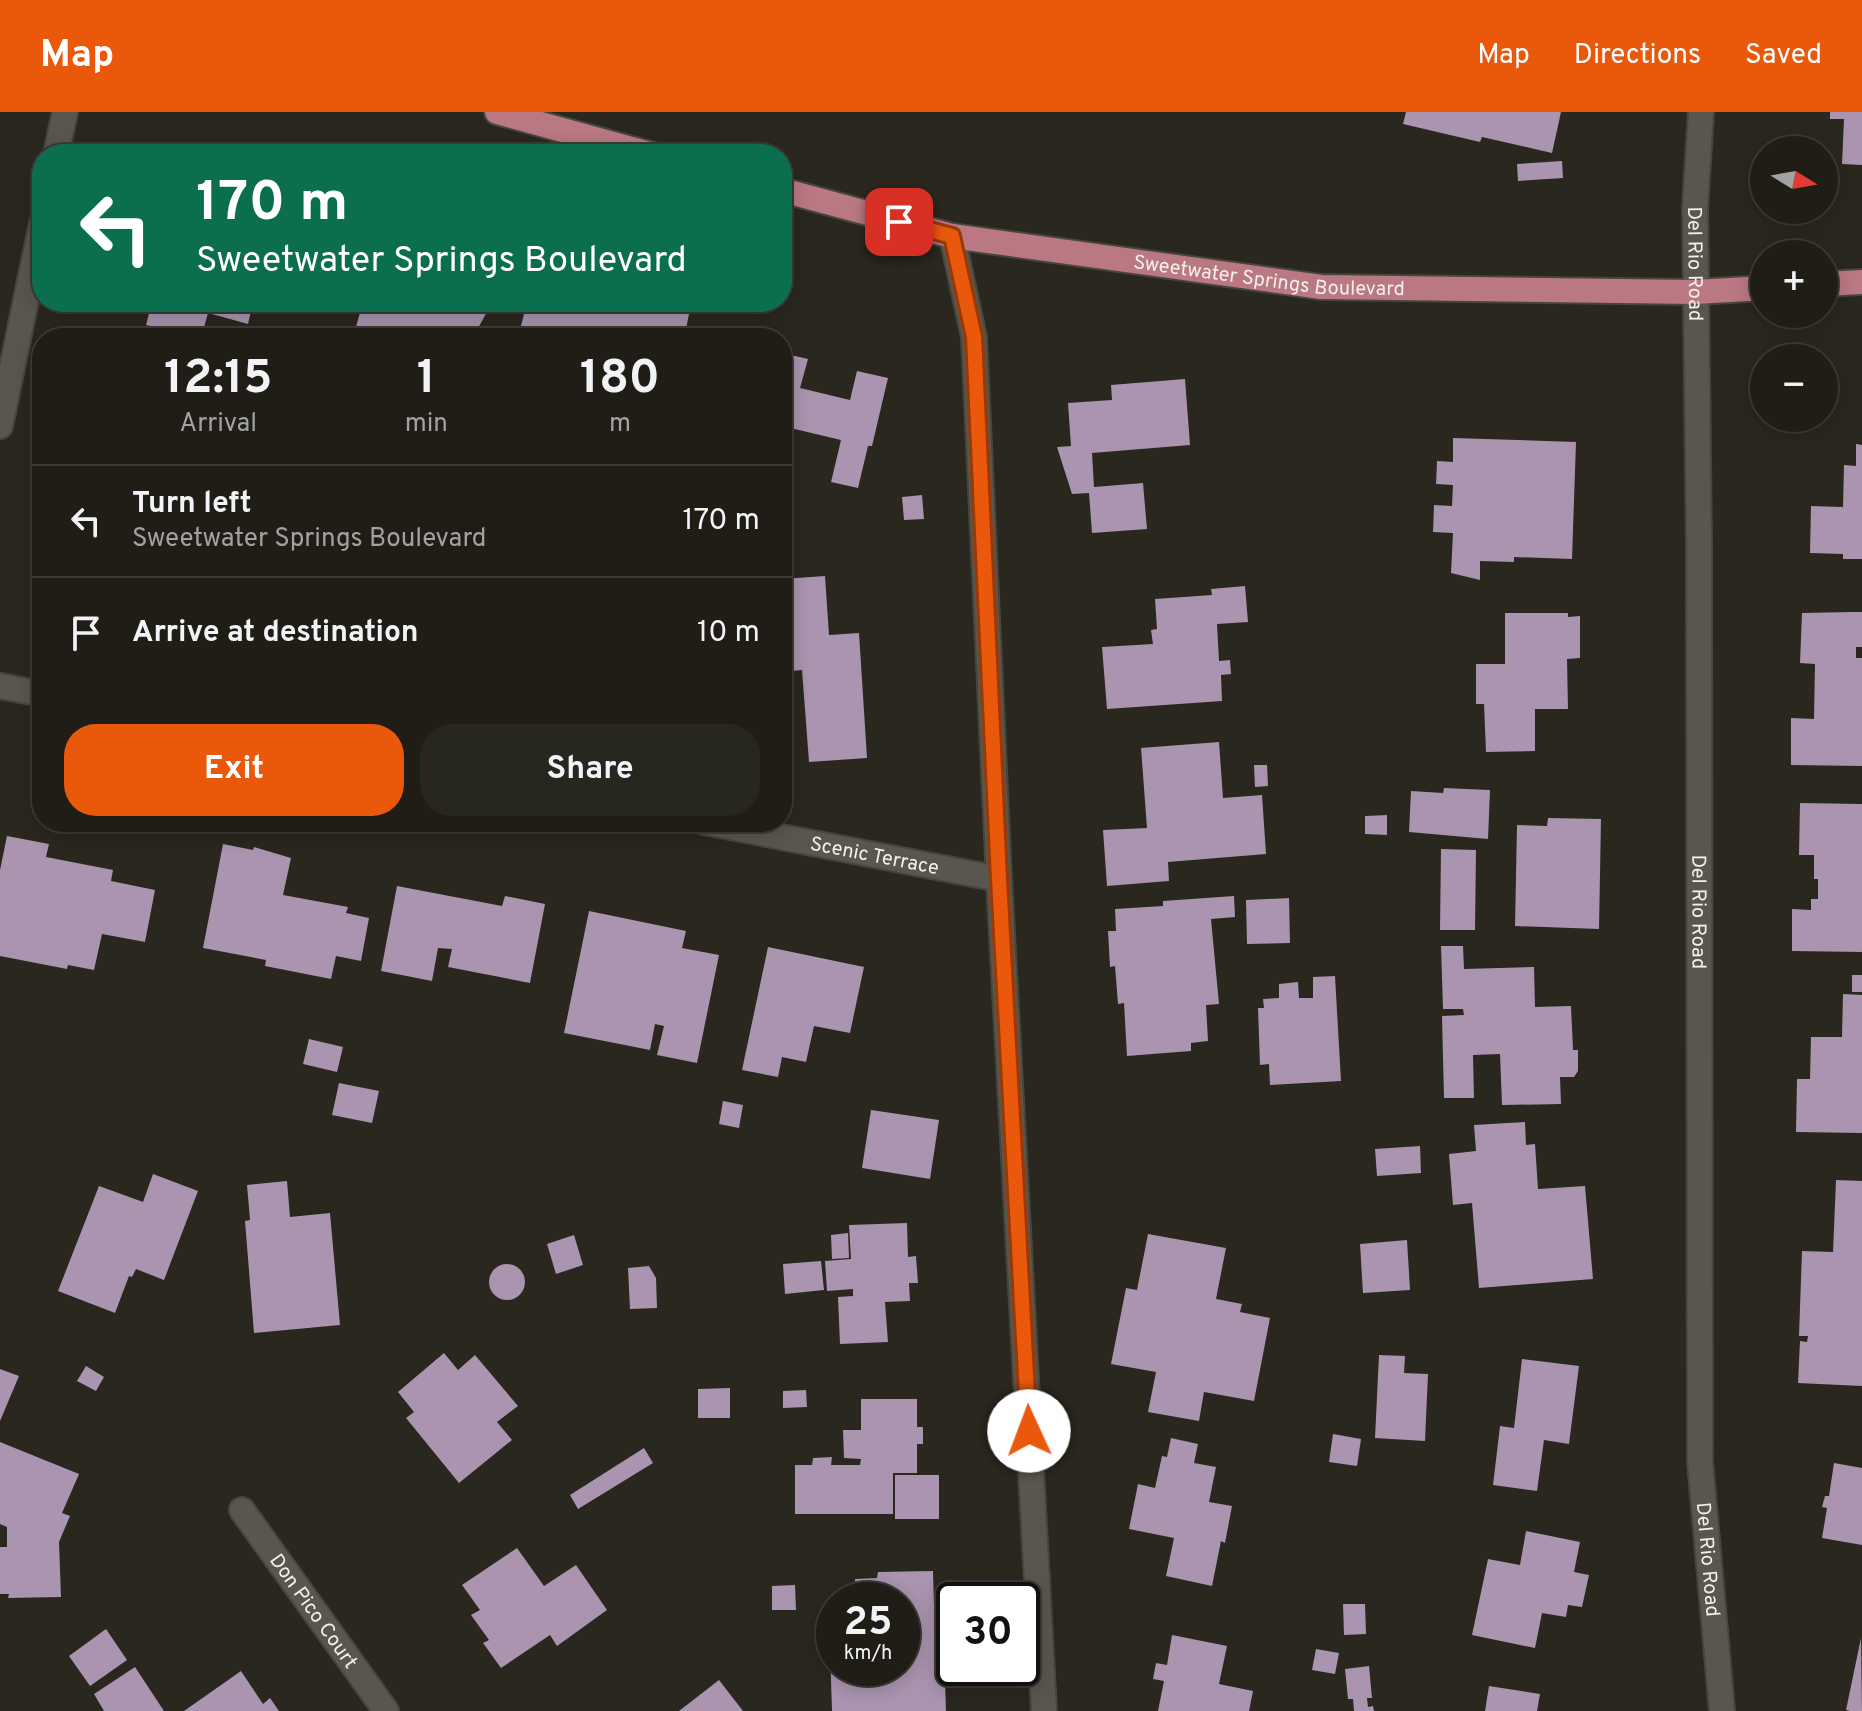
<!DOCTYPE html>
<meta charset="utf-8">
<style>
body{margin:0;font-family:Overpass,sans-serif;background:#27261f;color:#f1f3f6;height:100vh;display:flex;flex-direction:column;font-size:30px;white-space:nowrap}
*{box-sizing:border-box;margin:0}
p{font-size:26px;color:#a1a2a1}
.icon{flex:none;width:44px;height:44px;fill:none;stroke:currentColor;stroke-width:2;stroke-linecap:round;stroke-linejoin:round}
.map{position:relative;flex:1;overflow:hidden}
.drawer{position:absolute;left:32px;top:216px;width:760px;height:504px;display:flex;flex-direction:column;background:#1f1d16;border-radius:32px;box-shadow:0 4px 20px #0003,0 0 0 2px #3c3b35}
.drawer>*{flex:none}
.top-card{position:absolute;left:32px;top:32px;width:760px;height:168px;border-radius:32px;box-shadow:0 4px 20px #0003,0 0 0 2px #3c3b35;background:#0b6e4f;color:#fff;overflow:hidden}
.needle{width:52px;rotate:101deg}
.fabs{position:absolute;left:1750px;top:24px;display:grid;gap:16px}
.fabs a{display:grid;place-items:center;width:88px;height:88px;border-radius:50%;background:#1f1d16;box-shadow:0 4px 20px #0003,0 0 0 2px #3c3b35;font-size:40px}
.speed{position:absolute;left:816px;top:1470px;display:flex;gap:16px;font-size:40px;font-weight:700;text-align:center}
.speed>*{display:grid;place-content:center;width:104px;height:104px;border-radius:50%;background:#1f1d16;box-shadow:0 4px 20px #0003,0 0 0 2px #3c3b35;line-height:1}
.speed small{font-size:20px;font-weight:400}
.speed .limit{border:4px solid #111;border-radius:12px;background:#fff;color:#111}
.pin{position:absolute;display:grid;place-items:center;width:68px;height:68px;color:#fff;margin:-34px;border-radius:16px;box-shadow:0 4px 12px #0006}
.me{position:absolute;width:88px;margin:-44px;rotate:358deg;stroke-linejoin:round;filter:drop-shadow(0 0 6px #0008)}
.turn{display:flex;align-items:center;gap:28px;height:168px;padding:0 32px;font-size:36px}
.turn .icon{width:104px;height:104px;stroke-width:2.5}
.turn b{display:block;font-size:56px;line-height:68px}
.eta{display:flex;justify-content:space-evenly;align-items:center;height:136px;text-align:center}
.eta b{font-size:48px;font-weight:700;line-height:56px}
.button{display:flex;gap:16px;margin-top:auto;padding:16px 32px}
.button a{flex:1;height:92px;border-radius:32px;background:#ea580c;color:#fff;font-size:32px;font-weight:700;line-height:92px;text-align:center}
.button a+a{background:#27261f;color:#f1f3f6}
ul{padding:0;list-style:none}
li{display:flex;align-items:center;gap:24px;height:112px;padding:0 32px;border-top:2px solid #3c3b35}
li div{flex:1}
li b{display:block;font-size:30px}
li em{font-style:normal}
header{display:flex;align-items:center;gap:48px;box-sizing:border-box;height:112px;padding:0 40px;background:#ea580c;color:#fff}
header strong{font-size:38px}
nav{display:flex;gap:44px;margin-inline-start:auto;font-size:28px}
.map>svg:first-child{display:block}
.building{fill:#aa94af}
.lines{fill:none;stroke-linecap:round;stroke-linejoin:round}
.minor-casing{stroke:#47463e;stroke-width:28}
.major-casing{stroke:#47463e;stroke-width:28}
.minor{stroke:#59574d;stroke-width:24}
.major{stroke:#ba7883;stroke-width:24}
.route-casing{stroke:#983908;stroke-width:20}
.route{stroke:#ea580c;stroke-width:14}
.labels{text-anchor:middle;stroke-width:8;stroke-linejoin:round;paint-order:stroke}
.street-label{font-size:20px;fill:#f1f0ea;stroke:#1f1d15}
</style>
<header>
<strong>Map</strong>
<nav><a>Map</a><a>Directions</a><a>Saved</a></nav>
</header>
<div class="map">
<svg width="1862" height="1599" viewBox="0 0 1862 1599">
<rect width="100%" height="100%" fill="#29271e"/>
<g class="building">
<path d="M 1406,0 L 1561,0 L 1552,41 L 1482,25 L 1480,30 L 1403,12 Z"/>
<path d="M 1830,0 L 1862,0 L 1862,53 L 1842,52 L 1844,7 L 1830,7 Z"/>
<path d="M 1562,49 L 1563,66 L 1518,69 L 1517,52 Z"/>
<path d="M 152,190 L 253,190 L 248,212 L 208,201 L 201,226 L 146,213 Z"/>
<path d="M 354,190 L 489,190 L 489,196 L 476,220 L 480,221 L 478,226 L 353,226 L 362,193 Z"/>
<path d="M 527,190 L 617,190 L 635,195 L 637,190 L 668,190 L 690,197 L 686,217 L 691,219 L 689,226 L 518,226 Z"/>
<path d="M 782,241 L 808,247 L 800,276 L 850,288 L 857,259 L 888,266 L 872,334 L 868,334 L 858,376 L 831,370 L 841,328 L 782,314 Z"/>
<path d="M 1185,267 L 1190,333 L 1092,341 L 1094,375 L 1143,371 L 1147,417 L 1092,421 L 1089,381 L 1072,382 L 1057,335 L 1071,334 L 1068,291 L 1112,288 L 1111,273 Z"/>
<path d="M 1453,326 L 1576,330 L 1572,447 L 1514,445 L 1514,450 L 1480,449 L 1480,468 L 1451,461 L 1453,421 L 1433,420 L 1434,393 L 1452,394 L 1453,373 L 1436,372 L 1437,349 L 1453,350 Z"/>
<path d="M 1856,332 L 1862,333 L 1862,447 L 1843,447 L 1843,442 L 1810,441 L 1811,394 L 1843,395 L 1844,353 L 1856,354 Z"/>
<path d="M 922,383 L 924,407 L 904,408 L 902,385 Z"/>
<path d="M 825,464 L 829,523 L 859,521 L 867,646 L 809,650 L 802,558 L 782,560 L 782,467 Z"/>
<path d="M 1245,474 L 1248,510 L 1217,512 L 1219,549 L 1230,548 L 1231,562 L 1221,563 L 1222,589 L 1107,597 L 1102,535 L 1153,532 L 1151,518 L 1157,517 L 1155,487 L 1212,483 L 1211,477 Z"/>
<path d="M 1852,500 L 1862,500 L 1862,535 L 1856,535 L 1856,546 L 1862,546 L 1862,654 L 1791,653 L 1791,606 L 1814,607 L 1815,552 L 1800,551 L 1802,501 Z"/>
<path d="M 1505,501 L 1568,501 L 1568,505 L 1580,504 L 1580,546 L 1567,547 L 1568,597 L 1535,597 L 1535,639 L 1486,640 L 1484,592 L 1476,592 L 1476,552 L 1505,552 Z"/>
<path d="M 1219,630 L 1223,686 L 1262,683 L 1266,742 L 1168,750 L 1169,769 L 1107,774 L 1103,718 L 1147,716 L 1141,636 Z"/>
<path d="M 1254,653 L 1267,653 L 1268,674 L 1255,675 Z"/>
<path d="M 1444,676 L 1490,678 L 1488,727 L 1409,720 L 1411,679 L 1443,681 Z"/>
<path d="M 1800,691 L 1862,692 L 1862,840 L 1792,839 L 1792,797 L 1811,798 L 1811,787 L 1818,787 L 1818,767 L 1814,767 L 1814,743 L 1799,743 Z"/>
<path d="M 1387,703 L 1387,723 L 1365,722 L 1365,704 Z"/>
<path d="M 1548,706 L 1601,707 L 1599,817 L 1515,814 L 1517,713 L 1547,714 Z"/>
<path d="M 7,724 L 49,732 L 46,745 L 113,758 L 111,769 L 155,778 L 145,830 L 102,822 L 94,858 L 68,853 L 67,857 L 0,844 L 0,758 Z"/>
<path d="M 223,732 L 253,738 L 254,735 L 291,746 L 283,783 L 348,795 L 346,801 L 369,806 L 361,849 L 336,844 L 331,867 L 265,854 L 266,848 L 203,836 Z"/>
<path d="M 1441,737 L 1476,738 L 1475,818 L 1440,818 Z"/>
<path d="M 397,774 L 502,794 L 505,784 L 545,792 L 530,871 L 448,855 L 452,837 L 438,836 L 432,869 L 381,859 Z"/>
<path d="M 1234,784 L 1235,805 L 1211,807 L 1219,892 L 1206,893 L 1208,929 L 1191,931 L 1191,939 L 1127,944 L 1124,891 L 1118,892 L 1115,854 L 1110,855 L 1108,819 L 1116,819 L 1115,797 L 1163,794 L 1163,789 Z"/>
<path d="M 1289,786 L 1290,831 L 1247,832 L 1246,788 Z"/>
<path d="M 589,799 L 686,819 L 682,836 L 719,843 L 697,951 L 657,943 L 664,914 L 655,912 L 650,938 L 564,921 Z"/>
<path d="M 1441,834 L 1463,834 L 1464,857 L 1534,855 L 1535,895 L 1571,894 L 1573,938 L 1578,938 L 1578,959 L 1574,965 L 1560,965 L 1561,992 L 1502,993 L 1500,942 L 1473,943 L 1474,986 L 1444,986 L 1442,904 L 1464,903 L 1463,897 L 1443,897 Z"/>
<path d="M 768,835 L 864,855 L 850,921 L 814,914 L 806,950 L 782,945 L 778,965 L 742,958 Z"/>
<rect x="1852" y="863" width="10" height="17"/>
<path d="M 1335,864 L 1341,969 L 1270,973 L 1269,952 L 1260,953 L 1258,896 L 1264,896 L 1263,887 L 1279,886 L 1279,872 L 1298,870 L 1299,886 L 1313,886 L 1313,865 Z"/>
<path d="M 1843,882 L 1862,883 L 1862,1021 L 1796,1020 L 1797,967 L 1810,967 L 1811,925 L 1842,925 Z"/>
<path d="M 309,927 L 343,935 L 337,960 L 303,952 Z"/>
<path d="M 339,971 L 379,979 L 372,1011 L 332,1003 Z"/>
<path d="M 723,989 L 743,993 L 739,1016 L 719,1012 Z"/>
<path d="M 871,998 L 939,1008 L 930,1067 L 862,1056 Z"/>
<path d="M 1525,1010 L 1526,1033 L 1535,1032 L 1538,1077 L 1585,1074 L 1593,1167 L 1479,1176 L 1472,1091 L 1453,1093 L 1449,1042 L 1476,1039 L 1474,1013 Z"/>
<path d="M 1420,1034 L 1421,1061 L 1377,1064 L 1375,1037 Z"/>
<path d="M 153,1062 L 198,1079 L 164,1168 L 136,1157 L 132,1165 L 129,1164 L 115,1201 L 58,1179 L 99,1074 L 143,1090 Z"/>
<path d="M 1836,1068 L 1862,1069 L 1862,1274 L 1798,1271 L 1800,1229 L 1807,1230 L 1808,1224 L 1799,1224 L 1802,1139 L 1833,1140 Z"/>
<path d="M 287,1069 L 290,1105 L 330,1101 L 340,1213 L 254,1221 L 245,1109 L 250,1108 L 247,1073 Z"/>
<path d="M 907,1111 L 908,1145 L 916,1144 L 918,1171 L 909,1171 L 910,1189 L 885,1190 L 888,1230 L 840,1232 L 838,1185 L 853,1184 L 853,1177 L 827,1179 L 825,1149 L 851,1147 L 849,1113 Z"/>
<path d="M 848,1121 L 849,1146 L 832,1147 L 831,1123 Z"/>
<path d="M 1148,1122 L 1226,1136 L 1216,1187 L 1242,1192 L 1240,1200 L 1270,1206 L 1254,1289 L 1204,1280 L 1199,1309 L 1148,1300 L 1156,1260 L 1111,1252 L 1126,1176 L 1137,1178 Z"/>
<path d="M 574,1123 L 583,1153 L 556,1162 L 547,1132 Z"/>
<path d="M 1407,1128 L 1410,1178 L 1363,1181 L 1360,1132 Z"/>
<path d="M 821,1149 L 824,1178 L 785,1182 L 783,1152 Z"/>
<circle cx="507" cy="1170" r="18"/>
<path d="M 649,1154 L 656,1166 L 657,1196 L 630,1197 L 628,1156 Z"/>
<path d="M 444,1241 L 458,1258 L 475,1243 L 518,1294 L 497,1310 L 512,1328 L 459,1371 L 406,1306 L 414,1300 L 398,1280 Z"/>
<path d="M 1379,1243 L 1405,1244 L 1404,1261 L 1428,1262 L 1425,1329 L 1375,1326 Z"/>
<path d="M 1522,1247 L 1579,1254 L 1569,1332 L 1544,1328 L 1537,1379 L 1493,1373 L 1500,1314 L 1514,1316 Z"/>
<path d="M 86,1254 L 104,1265 L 96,1279 L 77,1269 Z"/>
<path d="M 0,1257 L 19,1264 L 0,1309 Z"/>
<path d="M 730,1276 L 730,1306 L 698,1306 L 698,1277 Z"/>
<path d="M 806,1278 L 807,1295 L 783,1296 L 783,1279 Z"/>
<path d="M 861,1287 L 917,1287 L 917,1315 L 923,1315 L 923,1332 L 917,1332 L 917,1361 L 893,1361 L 893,1402 L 795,1402 L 795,1353 L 812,1353 L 813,1346 L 832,1345 L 831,1353 L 860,1353 L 861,1347 L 844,1346 L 843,1318 L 861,1318 Z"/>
<path d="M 1333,1322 L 1361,1327 L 1357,1354 L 1329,1350 Z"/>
<path d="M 1171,1326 L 1198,1332 L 1194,1351 L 1216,1355 L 1209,1390 L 1232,1394 L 1225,1431 L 1221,1429 L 1212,1474 L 1166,1464 L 1174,1426 L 1129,1417 L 1138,1372 L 1155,1376 L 1162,1344 L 1167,1345 Z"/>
<path d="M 0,1330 L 79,1362 L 62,1401 L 70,1404 L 59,1430 L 61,1485 L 8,1486 L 9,1482 L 0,1482 L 0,1435 L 7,1435 L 7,1415 L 0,1412 Z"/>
<path d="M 644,1336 L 653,1351 L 578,1397 L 570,1383 Z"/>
<path d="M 1834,1351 L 1862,1356 L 1862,1433 L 1822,1426 L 1827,1396 L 1822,1395 L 1825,1384 L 1829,1384 Z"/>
<rect x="895" y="1363" width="44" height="44"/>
<path d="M 1526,1419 L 1580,1430 L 1574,1460 L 1589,1463 L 1582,1495 L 1568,1493 L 1566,1505 L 1542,1501 L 1535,1536 L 1472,1523 L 1488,1447 L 1520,1453 Z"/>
<path d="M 517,1436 L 544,1474 L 576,1453 L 607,1498 L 557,1534 L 550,1523 L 501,1556 L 483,1531 L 489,1528 L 471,1503 L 480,1498 L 462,1473 Z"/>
<path d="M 933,1459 L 935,1529 L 945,1528 L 945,1553 L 936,1552 L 937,1570 L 945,1569 L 946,1599 L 832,1599 L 830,1538 L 834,1538 L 834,1556 L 902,1556 L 902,1488 L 856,1488 L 855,1467 L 877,1466 L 878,1460 Z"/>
<path d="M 795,1473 L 796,1498 L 772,1498 L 772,1474 Z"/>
<path d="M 1343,1492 L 1365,1492 L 1366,1522 L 1344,1523 Z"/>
<path d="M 106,1517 L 127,1548 L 90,1574 L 69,1544 Z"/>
<path d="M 1172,1523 L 1227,1534 L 1219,1572 L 1253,1579 L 1249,1599 L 1158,1599 L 1164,1569 L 1153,1567 L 1156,1551 L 1167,1553 Z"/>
<path d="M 1861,1526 L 1862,1599 L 1850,1599 L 1846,1598 Z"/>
<path d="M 1316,1537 L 1339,1541 L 1335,1562 L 1312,1558 Z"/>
<path d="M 1369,1554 L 1372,1586 L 1367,1586 L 1368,1595 L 1373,1594 L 1374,1599 L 1354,1599 L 1353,1587 L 1348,1587 L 1345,1557 Z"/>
<path d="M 135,1555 L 164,1599 L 104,1599 L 94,1582 Z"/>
<path d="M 241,1559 L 263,1592 L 270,1586 L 279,1599 L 184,1599 Z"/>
<path d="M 719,1568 L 743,1599 L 679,1599 Z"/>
<path d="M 1489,1574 L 1540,1582 L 1537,1599 L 1485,1599 Z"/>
</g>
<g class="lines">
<defs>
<g id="minor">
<path id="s1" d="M 1701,0 L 1695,96 L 1699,433 L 1700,1349 L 1722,1599"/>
<path d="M 56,42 L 65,0"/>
<path d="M 952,124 L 974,225 L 999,767 L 1044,1599"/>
<path d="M 0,314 L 42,111"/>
<path d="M 0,574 L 42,582"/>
<path id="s2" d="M 704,710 L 999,767"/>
<path id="s3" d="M 242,1398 L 386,1599"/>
</g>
<g id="major">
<path d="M 497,0 L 650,42"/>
<path id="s4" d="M 782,78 L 952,124 L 1321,175 L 1695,180 L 1764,176"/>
<path d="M 1824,172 L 1862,170"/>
</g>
</defs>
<use href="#minor" class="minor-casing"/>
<use href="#major" class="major-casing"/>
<use href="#minor" class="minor"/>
<use href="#major" class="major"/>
</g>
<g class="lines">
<defs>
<path id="route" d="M 899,110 L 952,124 L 974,225 L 999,767 L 1029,1319"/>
</defs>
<use href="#route" class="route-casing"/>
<use href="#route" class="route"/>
</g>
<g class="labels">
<g class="street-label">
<text dy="7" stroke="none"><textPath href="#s1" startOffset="152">Del Rio Road</textPath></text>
<text dy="7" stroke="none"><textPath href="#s4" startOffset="496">Sweetwater Springs Boulevard</textPath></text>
<text dy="7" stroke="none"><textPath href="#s2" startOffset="174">Scenic Terrace</textPath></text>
<text dy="7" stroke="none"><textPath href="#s1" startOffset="800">Del Rio Road</textPath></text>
<text dy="7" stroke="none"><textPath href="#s1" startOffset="1448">Del Rio Road</textPath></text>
<text dy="7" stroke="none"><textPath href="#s3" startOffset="124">Don Pico Court</textPath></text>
</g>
</g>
</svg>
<div class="fabs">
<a><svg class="needle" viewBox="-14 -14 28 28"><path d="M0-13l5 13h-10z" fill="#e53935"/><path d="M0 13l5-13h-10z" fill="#a1a2a1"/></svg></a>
<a>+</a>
<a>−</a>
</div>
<div class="speed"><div>25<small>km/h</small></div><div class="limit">30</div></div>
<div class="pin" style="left:899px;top:110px;background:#d93025"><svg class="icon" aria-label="arrive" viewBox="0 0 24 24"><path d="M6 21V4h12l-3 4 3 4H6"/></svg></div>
<svg class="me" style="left:1029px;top:1319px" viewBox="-20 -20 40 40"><circle r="19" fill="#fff"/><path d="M0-13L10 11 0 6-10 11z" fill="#ea580c"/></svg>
<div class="top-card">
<div class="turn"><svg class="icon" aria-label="left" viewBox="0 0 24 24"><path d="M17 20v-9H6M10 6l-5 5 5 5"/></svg><div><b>170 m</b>Sweetwater Springs Boulevard</div></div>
</div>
<section class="drawer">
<div class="eta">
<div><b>12:15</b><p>Arrival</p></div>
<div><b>1</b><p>min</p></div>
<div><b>180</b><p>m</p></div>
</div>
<ul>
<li><svg class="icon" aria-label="left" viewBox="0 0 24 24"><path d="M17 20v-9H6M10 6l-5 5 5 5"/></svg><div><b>Turn left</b><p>Sweetwater Springs Boulevard</p></div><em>170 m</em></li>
<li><svg class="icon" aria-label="arrive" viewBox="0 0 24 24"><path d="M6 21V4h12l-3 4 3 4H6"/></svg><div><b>Arrive at destination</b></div><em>10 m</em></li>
</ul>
<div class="button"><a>Exit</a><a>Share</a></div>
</section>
</div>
